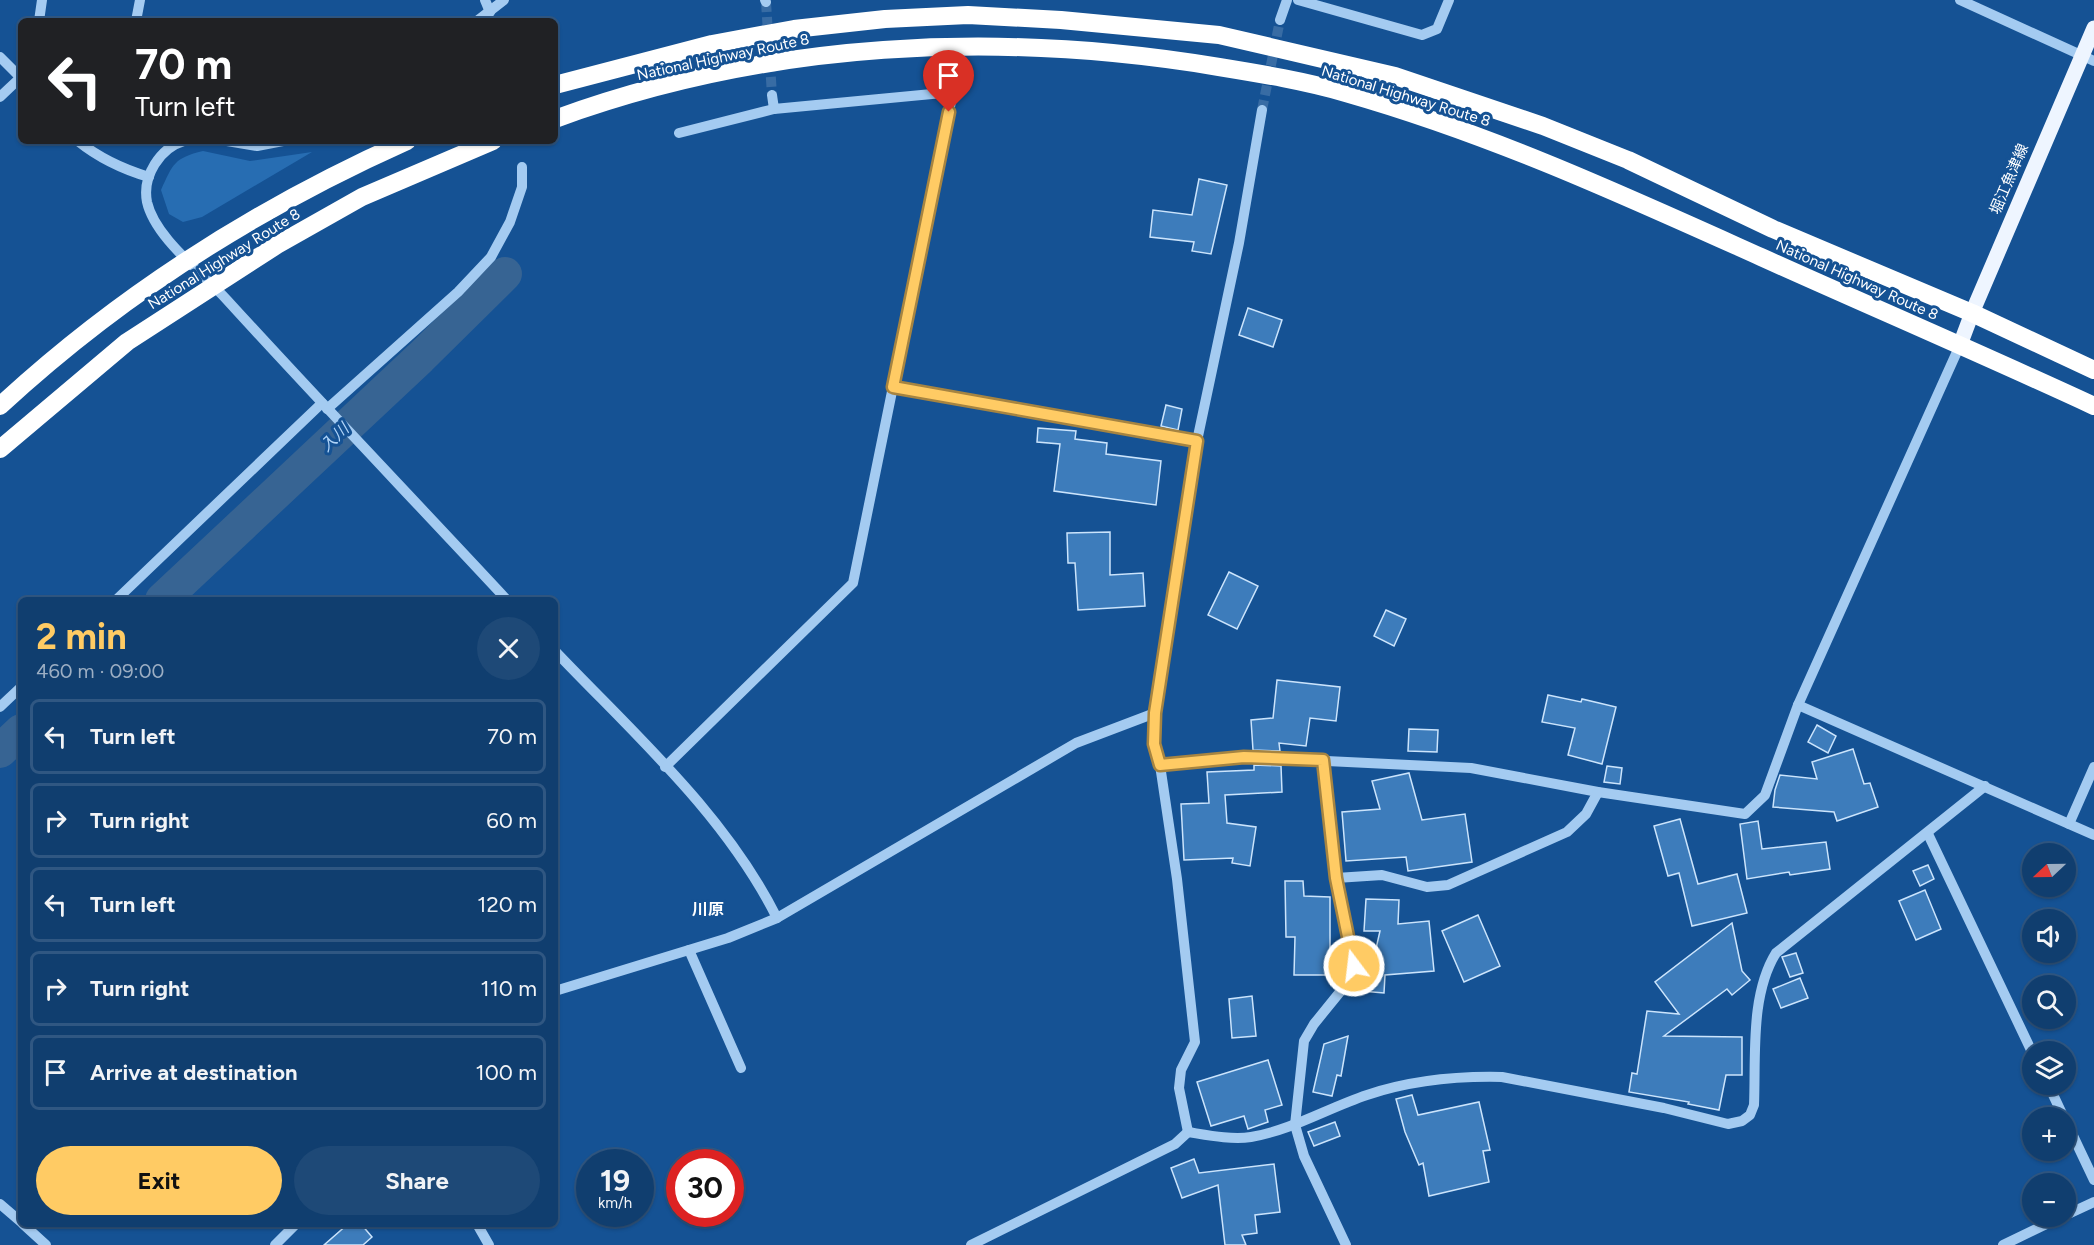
<!DOCTYPE html>
<meta charset="utf-8">
<style>
body{margin:0;font-family:Figtree,"Noto Sans JP",sans-serif;background:#1e4977;color:#f1f3f6;height:100vh;display:flex;flex-direction:column;font-size:22px;white-space:nowrap}
*{box-sizing:border-box;margin:0}
p{font-size:20px;color:#9caec3}
.icon{flex:none;width:33px;height:33px;fill:none;stroke:currentColor;stroke-width:2;stroke-linecap:round;stroke-linejoin:round}
.map{position:relative;flex:1;overflow:hidden}
.sheet{position:absolute;left:18px;top:597px;width:540px;height:630px;display:flex;flex-direction:column;background:#103e6f;border-radius:9px;box-shadow:0 2px 4px #0004,0 0 0 2px #305782}
.sheet>*{flex:none}
.top-card{position:absolute;left:18px;top:18px;width:540px;height:126px;border-radius:9px;box-shadow:0 2px 4px #0004,0 0 0 2px #305782;background:#202124;color:#fff;overflow:hidden}
.needle{width:39px;rotate:248deg}
.controls{position:absolute;left:2022px;top:843px;display:grid;gap:12px}
.controls a{display:grid;place-items:center;width:54px;height:54px;border-radius:50%;background:#103e6f;box-shadow:0 2px 4px #0004,0 0 0 2px #305782;font-size:30px}
.speed{position:absolute;left:576px;top:1149px;display:flex;gap:12px;font-size:30px;font-weight:700;text-align:center}
.speed>*{display:grid;place-content:center;width:78px;height:78px;border-radius:50%;background:#103e6f;box-shadow:0 2px 4px #0004,0 0 0 2px #305782;line-height:1}
.speed small{font-size:15px;font-weight:400}
.speed .limit{border:9px solid #d22;background:#fff;color:#111}
.pin{position:absolute;display:grid;place-items:center;width:51px;height:51px;color:#fff;margin:-62px -26px;border-radius:50% 50% 50% 0;rotate:-45deg;box-shadow:0 0 6px #0007}
.pin .icon{rotate:45deg}
.me{position:absolute;width:66px;margin:-33px;rotate:345deg;stroke-linejoin:round;filter:drop-shadow(0 0 4px #0008)}
.turn{display:flex;align-items:center;gap:21px;height:126px;padding:0 18px;font-size:27px}
.turn .icon{width:78px;height:78px;stroke-width:2.5}
.turn b{display:block;font-size:42px;line-height:51px}
.round{display:grid;place-items:center;flex:none;width:63px;height:63px;border-radius:32px;background:#1e4977}
.overview{display:flex;align-items:center;justify-content:space-between;height:102px;padding:0 18px}
h1{font-size:36px;font-weight:700;line-height:45px;color:#ffcb64}
.primary-button{display:flex;gap:12px;margin-top:auto;padding:12px 18px}
.primary-button a{flex:1;height:69px;border-radius:36px;background:#ffcb64;color:#111;font-size:24px;font-weight:700;line-height:69px;text-align:center}
.primary-button a+a{background:#1e4977;color:#f1f3f6}
ul{padding:0;list-style:none}
li{display:flex;align-items:center;gap:18px;height:75px;margin:0 12px 9px;padding:0 6px;border:3px solid #305782;border-radius:9px}
li div{flex:1}
li b{display:block;font-size:22px}
li em{font-style:normal}
.map>svg:first-child{display:block}
.green{fill:#276db2}
.lines{fill:none;stroke-linecap:round;stroke-linejoin:round}
.river{stroke:#376493;stroke-width:34}
.building{fill:#3d7cbb;stroke:#cbe4fc;stroke-width:1.5}
.minor-tunnel{stroke:#386ca4;stroke-width:10;stroke-dasharray:10 5;stroke-linecap:butt}
.minor{stroke:#a4cbf1;stroke-width:10}
.major{stroke:#eef5ff;stroke-width:15}
.highway{stroke:#fff;stroke-width:18}
.route-casing{stroke:#a68441;stroke-width:15}
.route{stroke:#ffcb64;stroke-width:10}
.labels{text-anchor:middle;stroke-width:6;stroke-linejoin:round;paint-order:stroke}
.street-label{font-size:15px;fill:#fff;stroke:#155294}
.water-label{font-size:16px;font-style:italic;fill:#b0d4f8;stroke:#155294}
.neighbourhood-label{font-size:16px;font-weight:bold;fill:#fff;stroke:#155294}
</style>
<div class="map">
<svg width="2094" height="1245" viewBox="0 0 2094 1245">
<rect width="100%" height="100%" fill="#155294"/>
<path class="green" d="M 203,151 L 250,161 L 312,152 L 202,217 L 183,222 L 169,214 L 161,190 C 173,164 174,158 203,151 Z"/>
<g class="lines">
<g class="river">
<path d="M 162,600 L 420,358 L 505,274"/>
<path d="M 0,751 L 21,731"/>
</g>
</g>
<g class="building">
<path d="M 1199,179 L 1227,185 L 1211,254 L 1192,251 L 1194,242 L 1150,237 L 1153,210 L 1192,215 Z"/>
<path d="M 1248,308 L 1282,320 L 1273,347 L 1239,335 Z"/>
<path d="M 1166,405 L 1182,409 L 1178,430 L 1161,426 Z"/>
<path d="M 1038,428 L 1076,431 L 1075,439 L 1107,443 L 1106,454 L 1161,461 L 1156,505 L 1054,491 L 1060,444 L 1037,442 Z"/>
<path d="M 1110,532 L 1110,575 L 1143,573 L 1145,606 L 1078,610 L 1075,563 L 1068,563 L 1067,533 Z"/>
<path d="M 1229,572 L 1258,586 L 1237,629 L 1208,615 Z"/>
<path d="M 1386,610 L 1406,619 L 1394,646 L 1374,636 Z"/>
<path d="M 1277,680 L 1340,687 L 1336,721 L 1310,718 L 1306,746 L 1279,743 L 1280,751 L 1253,750 L 1251,720 L 1273,718 Z"/>
<path d="M 1548,695 L 1581,702 L 1582,699 L 1616,707 L 1602,764 L 1568,755 L 1575,728 L 1542,722 Z"/>
<path d="M 1817,725 L 1836,736 L 1828,753 L 1808,742 Z"/>
<path d="M 1409,729 L 1438,730 L 1437,752 L 1408,751 Z"/>
<path d="M 1853,749 L 1864,784 L 1870,783 L 1878,807 L 1837,821 L 1834,812 L 1773,807 L 1775,790 L 1780,775 L 1817,779 L 1812,762 Z"/>
<path d="M 1254,765 L 1281,766 L 1282,792 L 1225,795 L 1227,823 L 1256,827 L 1250,866 L 1232,863 L 1233,858 L 1184,860 L 1181,804 L 1209,803 L 1207,772 L 1254,770 Z"/>
<path d="M 1607,766 L 1622,768 L 1620,784 L 1604,782 Z"/>
<path d="M 1409,773 L 1422,820 L 1465,814 L 1472,862 L 1408,871 L 1406,857 L 1346,861 L 1342,812 L 1380,809 L 1372,781 Z"/>
<path d="M 1680,819 L 1698,884 L 1737,874 L 1747,913 L 1692,926 L 1679,873 L 1668,876 L 1654,826 Z"/>
<path d="M 1758,821 L 1762,849 L 1826,842 L 1830,869 L 1790,875 L 1789,872 L 1747,879 L 1740,824 Z"/>
<path d="M 1928,865 L 1934,879 L 1920,886 L 1913,871 Z"/>
<path d="M 1285,881 L 1303,881 L 1304,896 L 1330,897 L 1330,953 L 1343,953 L 1341,975 L 1294,975 L 1295,937 L 1286,937 Z"/>
<path d="M 1925,890 L 1941,929 L 1916,940 L 1899,901 Z"/>
<path d="M 1366,899 L 1399,900 L 1398,924 L 1429,921 L 1434,971 L 1385,975 L 1384,993 L 1361,991 L 1362,975 L 1370,975 L 1380,931 L 1364,931 Z"/>
<path d="M 1478,915 L 1500,966 L 1464,982 L 1442,931 Z"/>
<path d="M 1732,923 L 1742,971 L 1750,980 L 1732,995 L 1727,989 L 1664,1036 L 1742,1037 L 1742,1075 L 1726,1075 L 1719,1110 L 1688,1104 L 1689,1102 L 1629,1092 L 1632,1073 L 1637,1074 L 1647,1011 L 1679,1014 L 1655,982 Z"/>
<path d="M 1796,953 L 1803,973 L 1790,977 L 1782,957 Z"/>
<path d="M 1800,978 L 1808,998 L 1781,1008 L 1773,989 Z"/>
<path d="M 1252,996 L 1256,1036 L 1232,1038 L 1229,999 Z"/>
<path d="M 1348,1036 L 1341,1076 L 1337,1075 L 1332,1096 L 1313,1092 L 1324,1044 Z"/>
<path d="M 1268,1060 L 1282,1105 L 1265,1110 L 1268,1122 L 1248,1129 L 1244,1116 L 1211,1126 L 1197,1082 Z"/>
<path d="M 1412,1095 L 1418,1115 L 1479,1102 L 1490,1150 L 1483,1151 L 1489,1182 L 1429,1196 L 1423,1163 L 1419,1165 L 1405,1132 L 1396,1099 Z"/>
<path d="M 1335,1122 L 1340,1136 L 1314,1146 L 1308,1132 Z"/>
<path d="M 1194,1159 L 1199,1173 L 1274,1164 L 1280,1212 L 1255,1215 L 1257,1233 L 1242,1235 L 1246,1245 L 1225,1245 L 1218,1185 L 1182,1198 L 1171,1168 Z"/>
<path d="M 348,1224 L 361,1224 L 372,1237 L 363,1245 L 324,1245 Z"/>
</g>
<g class="lines">
<g class="minor-tunnel">
<path d="M 766,2 L 772,95"/>
<path d="M 1262,110 L 1280,20"/>
</g>
<g class="minor">
<path d="M 485,0 L 490,12"/>
<path d="M 765,0 L 766,2"/>
<path d="M 1298,0 L 1422,35 L 1437,29 L 1449,0"/>
<path d="M 1960,0 L 2094,61"/>
<path d="M 1280,20 L 1287,0"/>
<path d="M 39,21 L 42,0"/>
<path d="M 136,21 L 140,0"/>
<path d="M 477,21 L 504,0"/>
<path d="M 0,57 L 21,78"/>
<path d="M 0,97 L 21,77"/>
<path d="M 679,133 L 774,109"/>
<path d="M 78,141 C 99,158 122,169 149,177"/>
<path d="M 184,141 C 160,148 142,176 147,202 C 155,238 203,273 227,300 C 319,401 414,500 507,600"/>
<path d="M 227,141 L 257,146 L 283,141"/>
<path d="M 893,387 L 1197,441"/>
<path d="M 327,409 L 458,292 L 491,257 L 510,222 L 522,187 L 522,167"/>
<path d="M 116,600 L 322,403"/>
<path d="M 555,651 C 634,734 725,814 777,918"/>
<path d="M 1798,705 L 2094,835"/>
<path d="M 0,707 L 21,687"/>
<path d="M 1323,760 L 1336,878 L 1354,966 L 1344,987 L 1314,1024 L 1304,1041 L 1295,1125 L 1304,1156 L 1346,1245"/>
<path d="M 1160,765 L 1244,757 L 1471,768 L 1598,792 L 1745,814 L 1765,795 L 1798,705 L 1960,345"/>
<path d="M 665,767 L 853,583 L 953,92 L 774,109 L 772,95"/>
<path d="M 2069,824 L 2094,767"/>
<path d="M 1928,834 L 2032,1052"/>
<path d="M 1336,878 L 1382,875 L 1427,887 L 1448,885 L 1567,832 L 1586,814 L 1598,792"/>
<path d="M 689,950 L 741,1068"/>
<path d="M 555,991 L 728,938 L 777,918 L 1076,743 L 1155,713"/>
<path d="M 2048,1084 L 2064,1118"/>
<path d="M 2066,1121 L 2094,1180"/>
<path d="M 1188,1132 L 1179,1088 L 1181,1070 L 1195,1042 L 1177,879 L 1160,765 L 1154,744 L 1155,713 L 1197,441 L 1239,243 L 1262,110"/>
<path d="M 1188,1132 C 1207,1135 1231,1140 1251,1137 C 1292,1130 1328,1108 1367,1095 C 1409,1081 1458,1076 1502,1077 L 1664,1108 L 1728,1124 L 1742,1121 L 1750,1115 L 1754,1105 C 1756,1056 1750,995 1776,953 L 1985,786"/>
<path d="M 0,1204 L 21,1222"/>
<path d="M 2066,1215 L 2094,1202"/>
<path d="M 23,1224 L 46,1245"/>
<path d="M 477,1224 L 489,1245"/>
<path d="M 275,1245 L 296,1224"/>
<path d="M 971,1245 L 1175,1144 L 1188,1132"/>
<path d="M 2003,1245 L 2063,1216"/>
</g>
<path class="major" d="M 1960,345 L 1972,313 L 2094,28"/>
<g class="highway">
<path d="M 555,85 L 712,44 L 794,29 L 885,19 L 968,15 L 1061,20 L 1219,35 L 1395,76 L 1543,126 L 1628,160 L 1773,229 L 1972,313 L 2094,370"/>
<path d="M 555,119 C 768,41 997,30 1219,67 C 1262,74 1305,81 1346,93 C 1493,135 1623,195 1761,257 C 1872,307 1984,355 2094,406"/>
<path d="M 0,406 C 121,294 257,208 407,141"/>
<path d="M 0,449 L 127,342 L 277,245 L 362,197 L 493,141"/>
</g>
</g>
<g class="lines">
<defs>
<path id="route" d="M 949,112 L 893,387 L 1197,441 L 1155,713 L 1154,744 L 1160,765 L 1244,757 L 1323,760 L 1336,878 L 1354,966"/>
</defs>
<use href="#route" class="route-casing"/>
<use href="#route" class="route"/>
</g>
<g class="labels">
<g class="street-label">
<text transform="translate(723 57) rotate(-12)" y="5">National Highway Route 8</text>
<text transform="translate(1406 96) rotate(17)" y="5">National Highway Route 8</text>
<text transform="translate(2009 179) rotate(-67)" y="5">堀江魚津線</text>
<text transform="translate(224 259) rotate(-32)" y="5">National Highway Route 8</text>
<text transform="translate(1857 280) rotate(24)" y="5">National Highway Route 8</text>
</g>
<g class="water-label">
<text transform="translate(334 437) rotate(-44)" y="6">入川</text>
</g>
<g class="neighbourhood-label">
<text x="708" y="915">川原</text>
</g>
</g>
</svg>
<div class="controls">
<a><svg class="needle" viewBox="-14 -14 28 28"><path d="M0-13l5 13h-10z" fill="#e53935"/><path d="M0 13l5-13h-10z" fill="#9caec3"/></svg></a>
<a><svg class="icon" aria-label="sound" viewBox="0 0 24 24"><path d="M4 9h4l5-4v14l-5-4H4zM17 9q2 3 0 6"/></svg></a>
<a><svg class="icon" aria-label="search" viewBox="0 0 24 24"><circle cx="10" cy="10" r="6"/><path d="M15 15l6 6"/></svg></a>
<a><svg class="icon" aria-label="layers" viewBox="0 0 24 24"><path d="M12 4l9 5-9 5-9-5zM3 14l9 5 9-5"/></svg></a>
<a>+</a>
<a>−</a>
</div>
<div class="speed"><div>19<small>km/h</small></div><div class="limit">30</div></div>
<div class="pin" style="left:949px;top:112px;background:#d93025"><svg class="icon" aria-label="arrive" viewBox="0 0 24 24"><path d="M6 21V4h12l-3 4 3 4H6"/></svg></div>
<svg class="me" style="left:1354px;top:966px" viewBox="-20 -20 40 40"><circle r="17" fill="#ffcb64" stroke="#fff" stroke-width="3"/><path d="M0-11L8 9 0 5-8 9z" fill="#fff"/></svg>
<div class="top-card">
<div class="turn"><svg class="icon" aria-label="left" viewBox="0 0 24 24"><path d="M17 20v-9H6M10 6l-5 5 5 5"/></svg><div><b>70 m</b>Turn left</div></div>
</div>
<section class="sheet">
<div class="overview"><div><h1>2 min</h1><p>460 m · 09:00</p></div><a class="round"><svg class="icon" aria-label="close" viewBox="0 0 24 24"><path d="M6 6l12 12M18 6L6 18"/></svg></a></div>
<ul>
<li><svg class="icon" aria-label="left" viewBox="0 0 24 24"><path d="M17 20v-9H6M10 6l-5 5 5 5"/></svg><div><b>Turn left</b></div><em>70 m</em></li>
<li><svg class="icon" aria-label="right" viewBox="0 0 24 24"><path d="M7 20v-9h11M14 6l5 5-5 5"/></svg><div><b>Turn right</b></div><em>60 m</em></li>
<li><svg class="icon" aria-label="left" viewBox="0 0 24 24"><path d="M17 20v-9H6M10 6l-5 5 5 5"/></svg><div><b>Turn left</b></div><em>120 m</em></li>
<li><svg class="icon" aria-label="right" viewBox="0 0 24 24"><path d="M7 20v-9h11M14 6l5 5-5 5"/></svg><div><b>Turn right</b></div><em>110 m</em></li>
<li><svg class="icon" aria-label="arrive" viewBox="0 0 24 24"><path d="M6 21V4h12l-3 4 3 4H6"/></svg><div><b>Arrive at destination</b></div><em>100 m</em></li>
</ul>
<div class="primary-button"><a>Exit</a><a>Share</a></div>
</section>
</div>
